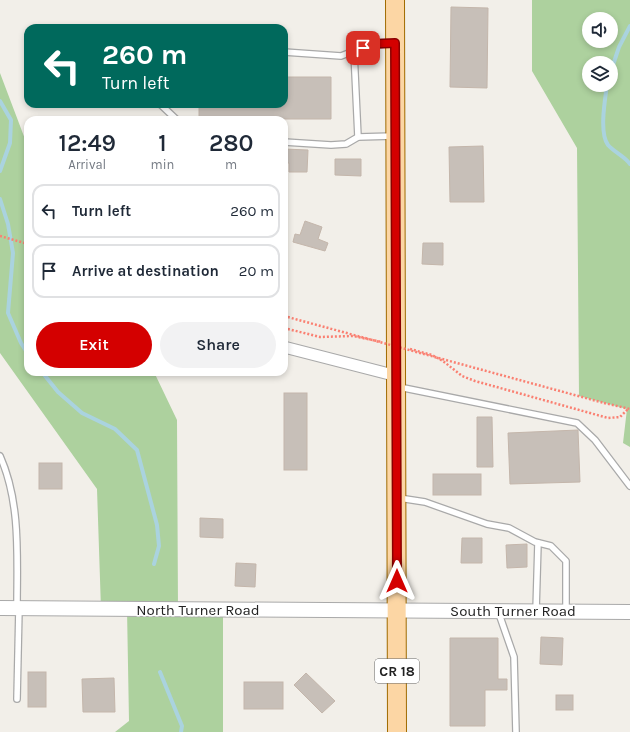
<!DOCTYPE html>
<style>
body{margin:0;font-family:Karla,sans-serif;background:#f2f2f3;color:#1f2937;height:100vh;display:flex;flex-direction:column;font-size:15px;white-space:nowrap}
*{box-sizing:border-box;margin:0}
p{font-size:13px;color:#747a83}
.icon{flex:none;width:22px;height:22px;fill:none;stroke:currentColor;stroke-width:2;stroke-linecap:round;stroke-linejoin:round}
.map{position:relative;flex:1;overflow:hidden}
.details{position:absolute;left:24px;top:116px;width:264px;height:260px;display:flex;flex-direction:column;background:#fff;border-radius:12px;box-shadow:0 2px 6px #0003}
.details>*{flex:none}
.top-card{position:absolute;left:24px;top:24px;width:264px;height:84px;border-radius:12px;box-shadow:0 2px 6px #0003;background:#00695c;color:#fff;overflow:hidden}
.buttons{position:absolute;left:582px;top:12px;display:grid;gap:8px}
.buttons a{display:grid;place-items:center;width:36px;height:36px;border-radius:50%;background:#fff;box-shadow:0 2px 6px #0003;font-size:20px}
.pin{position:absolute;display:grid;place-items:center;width:34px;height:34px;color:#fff;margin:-17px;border-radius:8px;box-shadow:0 2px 6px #0006}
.me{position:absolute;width:44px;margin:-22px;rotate:0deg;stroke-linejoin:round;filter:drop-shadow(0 0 3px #0008)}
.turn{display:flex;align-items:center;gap:14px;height:84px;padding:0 12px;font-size:18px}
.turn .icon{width:52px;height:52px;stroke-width:2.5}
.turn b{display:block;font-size:28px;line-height:34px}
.eta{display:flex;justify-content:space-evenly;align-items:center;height:68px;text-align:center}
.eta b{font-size:24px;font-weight:600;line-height:28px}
.button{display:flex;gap:8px;margin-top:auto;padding:8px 12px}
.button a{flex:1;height:46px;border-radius:24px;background:#d40000;color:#fff;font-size:16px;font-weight:600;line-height:46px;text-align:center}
.button a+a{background:#f2f2f3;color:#1f2937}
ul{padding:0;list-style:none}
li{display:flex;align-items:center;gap:12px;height:54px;margin:0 8px 6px;padding:0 4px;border:2px solid #e0e1e3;border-radius:12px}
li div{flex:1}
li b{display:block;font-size:15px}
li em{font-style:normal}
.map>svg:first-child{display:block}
.forest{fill:#add19e;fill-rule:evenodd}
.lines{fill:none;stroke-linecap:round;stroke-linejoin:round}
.stream{stroke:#aad3df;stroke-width:4}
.building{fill:#c7bfb8;stroke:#c4b6ab}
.service-casing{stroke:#a9a9a9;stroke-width:8}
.minor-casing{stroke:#a9a9a9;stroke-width:13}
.tertiary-casing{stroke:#a9a9a9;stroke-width:16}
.primary-casing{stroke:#a06b00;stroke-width:20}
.path{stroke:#fa8072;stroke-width:2.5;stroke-dasharray:2 2;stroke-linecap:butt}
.service{stroke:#fff;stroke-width:5.5}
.minor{stroke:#fff;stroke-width:11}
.tertiary{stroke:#fff;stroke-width:14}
.primary{stroke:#fcd6a4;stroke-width:18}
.path-bridge{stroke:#fa8072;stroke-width:2.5;stroke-dasharray:2 2;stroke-linecap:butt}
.route-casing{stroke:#8a0000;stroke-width:10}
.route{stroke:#d40000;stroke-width:7}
.labels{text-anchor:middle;stroke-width:3;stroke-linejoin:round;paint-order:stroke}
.shield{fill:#fff;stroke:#646464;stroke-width:1}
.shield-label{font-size:14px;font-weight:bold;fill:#222}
.street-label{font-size:15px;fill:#222;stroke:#fff}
</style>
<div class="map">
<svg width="630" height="732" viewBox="0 0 630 732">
<rect width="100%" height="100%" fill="#f2efe9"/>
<g class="forest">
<path d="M 532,0 L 630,0 L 630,447 L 623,443 L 627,409 L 579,396 L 577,148 L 532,71 ZM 589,19 L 611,19 L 611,41 L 589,41 ZM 589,63 L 611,63 L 611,85 L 589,85 Z"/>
<path d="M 0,73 L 28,147 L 28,372 L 154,372 L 177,420 L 178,609 L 223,610 L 223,732 L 115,732 L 129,721 L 127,609 L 101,609 L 97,489 L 0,353 Z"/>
</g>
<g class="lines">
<g class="stream">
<path d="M 611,71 L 619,47 L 630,26"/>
<path d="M 607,85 C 605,100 599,133 608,145 C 614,152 624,156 630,164"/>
<path d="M 0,101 L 11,120 L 10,143 L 0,171"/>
<path d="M 0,199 L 8,224 L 13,253 L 8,313 L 21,343 L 28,354"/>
<path d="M 42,372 L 58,392 L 82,413 L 115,429 L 137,450 L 157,525 L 159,546 L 154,564"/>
<path d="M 160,672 L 182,726 L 181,732"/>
</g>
</g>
<g class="building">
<path d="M 451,7 L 488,8 L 487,88 L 450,87 Z"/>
<path d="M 284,77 L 331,77 L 331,119 L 199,119 L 199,104 L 284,104 Z"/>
<path d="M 94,117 L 144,120 L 94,120 Z"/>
<path d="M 483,146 L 484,202 L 450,202 L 449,147 Z"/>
<path d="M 284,149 L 308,150 L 307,172 L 289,172 L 289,163 L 284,163 Z"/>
<path d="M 335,159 L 361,159 L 361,176 L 335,175 Z"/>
<path d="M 305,221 L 322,227 L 318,239 L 328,243 L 325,251 L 293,242 L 295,234 L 300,235 Z"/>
<path d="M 423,243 L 443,243 L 443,265 L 422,264 Z"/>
<rect x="284" y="393" width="23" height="77"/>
<path d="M 477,417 L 492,417 L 493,467 L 477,467 Z"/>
<path d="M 578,430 L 580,482 L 510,484 L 508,433 Z"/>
<rect x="39" y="463" width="23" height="26"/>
<rect x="433" y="474" width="48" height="21"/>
<path d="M 200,518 L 223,519 L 223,538 L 200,537 Z"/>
<path d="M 462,538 L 482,538 L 482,563 L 461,563 Z"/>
<path d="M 527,544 L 527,567 L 507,568 L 506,545 Z"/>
<path d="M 236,563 L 256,564 L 255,587 L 235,586 Z"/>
<path d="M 541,637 L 563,638 L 562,665 L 540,664 Z"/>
<path d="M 450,638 L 498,638 L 498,679 L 507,679 L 507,690 L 485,690 L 485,726 L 450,726 Z"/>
<rect x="28" y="672" width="18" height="35"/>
<path d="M 306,673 L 335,701 L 322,713 L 294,685 Z"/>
<path d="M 114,678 L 115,712 L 83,712 L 82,679 Z"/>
<rect x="244" y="682" width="39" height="27"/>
<rect x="556" y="695" width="17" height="15"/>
</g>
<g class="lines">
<defs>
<g id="service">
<path d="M 284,52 L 341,56 L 372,44 L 393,43"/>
<path d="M 354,52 L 358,137"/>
<path d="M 160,104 L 177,120"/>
<path d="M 284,142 L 331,145 L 346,144 L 358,137 L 394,136"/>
<path d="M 399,387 L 577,423 L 595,440 L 630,486"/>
<path d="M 0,456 C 21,503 17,558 17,608"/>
<path d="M 399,498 L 425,502 L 487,524 L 509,528 L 535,542 L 551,546 L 566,561 L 566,611"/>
<path d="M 498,611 L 514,657 L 516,732"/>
<path d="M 536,611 L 538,543"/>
<path d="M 17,699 L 19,608"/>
</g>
<path id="minor" d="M 284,347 L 397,376"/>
<path id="tertiary" d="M 0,608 L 630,612"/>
<path id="primary" d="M 395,0 L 397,732"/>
</defs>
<use href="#service" class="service-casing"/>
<use href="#minor" class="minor-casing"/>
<use href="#tertiary" class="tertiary-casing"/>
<use href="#primary" class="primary-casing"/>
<g class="path">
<path d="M 0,236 L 28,244"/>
<path d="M 284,328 L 320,337 L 353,336 L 382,342"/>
<path d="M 410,349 L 432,355 L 443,361 L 462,376 L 475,381 L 608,418 L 620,417 L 628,409"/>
<path d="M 604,403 L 630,409"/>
</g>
<use href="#service" class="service"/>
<use href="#minor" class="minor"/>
<use href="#tertiary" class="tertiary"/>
<use href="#primary" class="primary"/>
<path class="path-bridge" d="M 284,316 L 604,403"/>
</g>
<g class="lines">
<defs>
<path id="route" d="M 363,48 L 372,44 L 395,43 L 397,581"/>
</defs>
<use href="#route" class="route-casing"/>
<use href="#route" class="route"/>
</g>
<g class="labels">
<rect class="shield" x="375" y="659" width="44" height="24" rx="3"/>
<g class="shield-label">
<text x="397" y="676">CR 18</text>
</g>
<g class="street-label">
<text x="198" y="615">North Turner Road</text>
<text x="513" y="616">South Turner Road</text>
</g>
</g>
</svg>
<div class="buttons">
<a><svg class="icon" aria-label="sound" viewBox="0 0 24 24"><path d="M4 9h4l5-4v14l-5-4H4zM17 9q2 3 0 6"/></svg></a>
<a><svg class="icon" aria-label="layers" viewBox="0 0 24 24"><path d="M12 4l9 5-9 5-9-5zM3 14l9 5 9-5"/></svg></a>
</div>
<div class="pin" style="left:363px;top:48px;background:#d93025"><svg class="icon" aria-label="arrive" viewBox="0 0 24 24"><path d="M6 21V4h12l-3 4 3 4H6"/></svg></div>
<svg class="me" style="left:397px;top:581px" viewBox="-20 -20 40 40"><path d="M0-17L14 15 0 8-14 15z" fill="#d40000" stroke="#fff" stroke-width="4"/></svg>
<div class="top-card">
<div class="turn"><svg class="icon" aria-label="left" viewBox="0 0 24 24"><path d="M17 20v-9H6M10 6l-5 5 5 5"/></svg><div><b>260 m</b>Turn left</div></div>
</div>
<section class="details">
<div class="eta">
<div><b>12:49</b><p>Arrival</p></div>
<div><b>1</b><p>min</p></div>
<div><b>280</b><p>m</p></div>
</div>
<ul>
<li><svg class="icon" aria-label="left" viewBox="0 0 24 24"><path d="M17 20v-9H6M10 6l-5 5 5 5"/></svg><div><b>Turn left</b></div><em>260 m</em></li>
<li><svg class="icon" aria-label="arrive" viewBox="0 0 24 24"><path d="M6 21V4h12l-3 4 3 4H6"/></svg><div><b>Arrive at destination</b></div><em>20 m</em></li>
</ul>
<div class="button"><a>Exit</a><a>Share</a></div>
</section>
</div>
